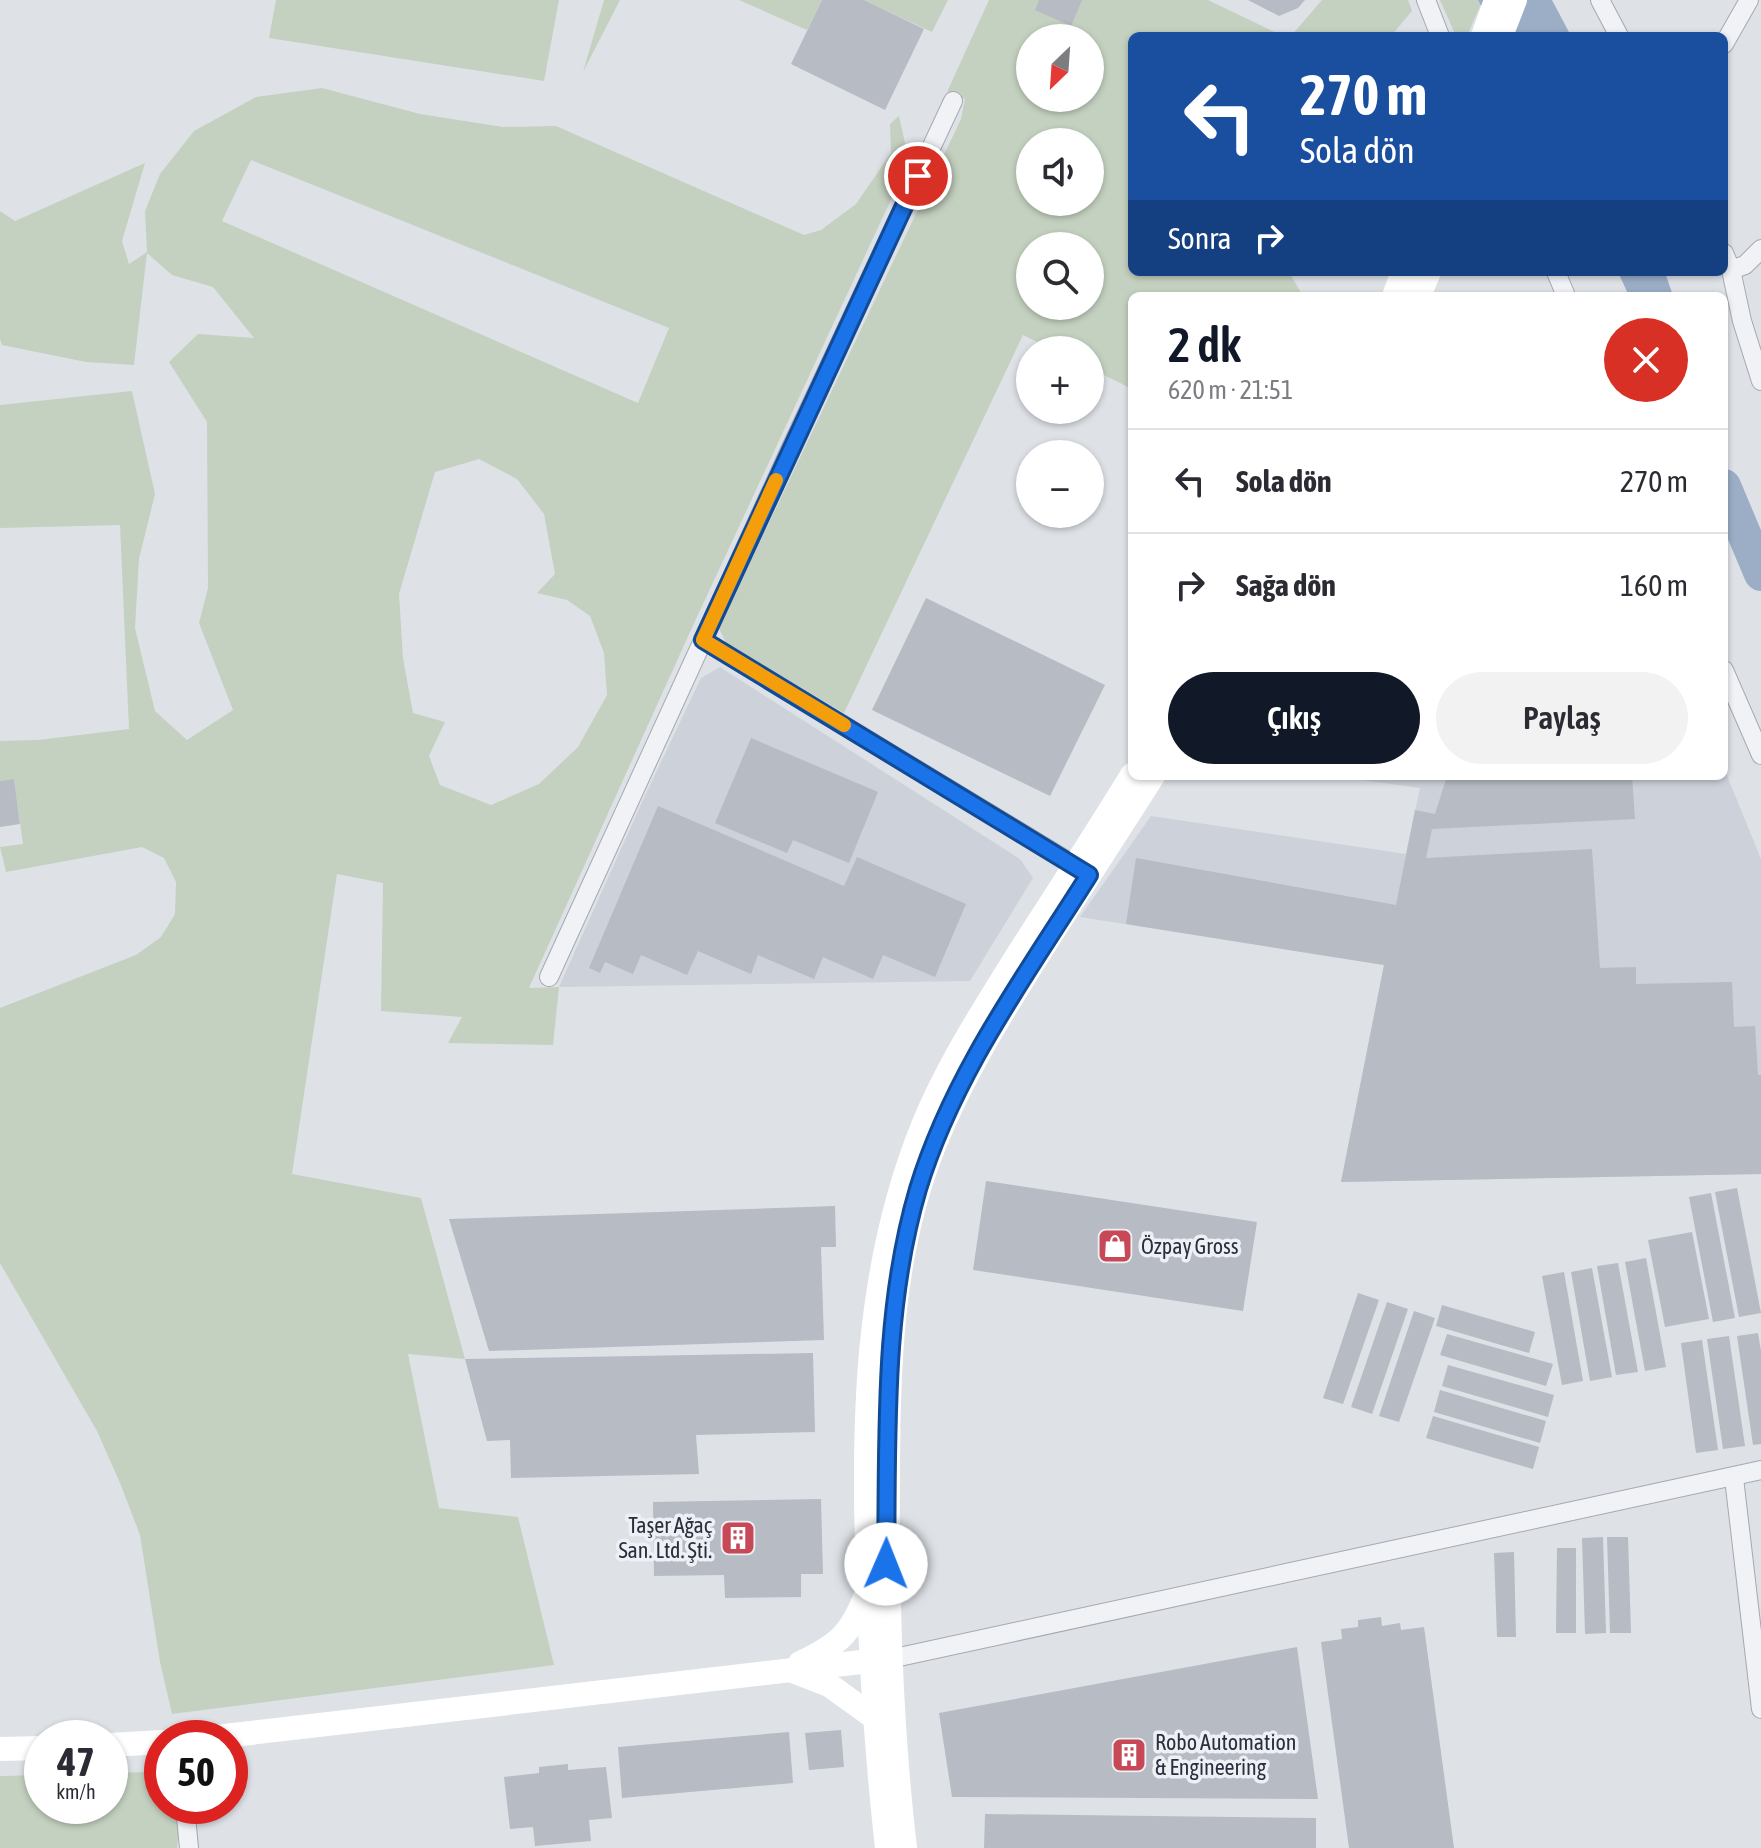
<!DOCTYPE html>
<html lang="tr">
<meta charset="utf-8">
<style>
body{margin:0;font-family:"Asap Condensed",sans-serif;background:#f2f2f3;color:#2b2b33;height:100vh;display:flex;flex-direction:column;font-size:30px;white-space:nowrap}
*{box-sizing:border-box;margin:0}
p{font-size:26px;color:#7c7c81}
.icon{flex:none;width:44px;height:44px;fill:none;stroke:currentColor;stroke-width:2;stroke-linecap:round;stroke-linejoin:round}
.map{position:relative;flex:1;overflow:hidden}
.side{position:absolute;left:1128px;top:292px;width:600px;height:488px;display:flex;flex-direction:column;background:#fff;border-radius:12px;box-shadow:0 2px 6px #0004}
.side>*{flex:none}
.guide{position:absolute;left:1128px;top:32px;width:600px;height:244px;border-radius:12px;box-shadow:0 2px 6px #0004;background:#1a4fa0;color:#fff;overflow:hidden}
.needle{width:52px;rotate:205deg}
.buttons{position:absolute;left:1016px;top:24px;display:grid;gap:16px}
.buttons a{display:grid;place-items:center;width:88px;height:88px;border-radius:50%;background:#fff;box-shadow:0 2px 6px #0004;font-size:40px}
.speed{position:absolute;left:24px;top:1720px;display:flex;gap:16px;font-size:40px;font-weight:700;text-align:center}
.speed>*{display:grid;place-content:center;width:104px;height:104px;border-radius:50%;background:#fff;box-shadow:0 2px 6px #0004;line-height:1}
.speed small{font-size:20px;font-weight:400}
.speed .limit{border:12px solid #d22;background:#fff;color:#111}
.pin{position:absolute;display:grid;place-items:center;width:68px;height:68px;color:#fff;margin:-34px;border:4px solid #fff;border-radius:50%;box-shadow:0 2px 8px #0007}
.me{position:absolute;width:88px;margin:-44px;rotate:1deg;stroke-linejoin:round;filter:drop-shadow(0 0 6px #0008)}
.turn{display:flex;align-items:center;gap:28px;height:168px;padding:0 40px;font-size:36px}
.turn .icon{width:104px;height:104px;stroke-width:2.5}
.turn b{display:block;font-size:56px;line-height:68px}
.then{display:flex;align-items:center;height:76px;padding:0 40px;background:#0003;gap:16px;font-size:30px}
.round{display:grid;place-items:center;flex:none;width:84px;height:84px;border-radius:42px;background:#f2f2f3}
.head{display:flex;align-items:center;justify-content:space-between;height:136px;padding:0 40px}
h1{font-size:48px;font-weight:600;line-height:60px;color:#111827}
.button{display:flex;gap:16px;margin-top:auto;padding:16px 40px}
.button a{flex:1;height:92px;border-radius:48px;background:#111827;color:#fff;font-size:32px;font-weight:600;line-height:92px;text-align:center}
.button a+a{background:#f2f2f3;color:#2b2b33}
ul{padding:0;list-style:none}
li{display:flex;align-items:center;gap:24px;height:104px;padding:0 40px;border-top:2px solid #e1e1e2}
li div{flex:1}
li b{display:block;font-size:30px}
li em{font-style:normal}
.map>svg:first-child{display:block}
.built{fill:#cdd1d9}
.green{fill:#c4d1c0;fill-rule:evenodd}
.water{fill:#9baec6}
.lines{fill:none;stroke-linecap:round;stroke-linejoin:round}
.river{stroke:#9baec6;stroke-width:34}
.building{fill:#b6bbc4}
.street-casing{stroke:#a4a9b1;stroke-width:20}
.street{stroke:#f1f2f6;stroke-width:18}
.secondary{stroke:#fff;stroke-width:24}
.route-casing{stroke:#114b97;stroke-width:20}
.route{stroke:#1a73e8;stroke-width:14}
.slow{stroke:#f59e0b;stroke-width:14}
.labels{text-anchor:middle;stroke-width:7;stroke-linejoin:round;paint-order:stroke}
.poi-label{font-size:22px;fill:#282f3d;stroke:#eef0f5;text-anchor:start}
</style>
<div class="map">
<svg width="1761" height="1848" viewBox="0 0 1761 1848">
<rect width="100%" height="100%" fill="#dee2e7"/>
<g class="built">
<path d="M 720,667 L 1020,859 L 1033,878 L 970,981 L 559,987 L 643,800 L 701,678 Z"/>
<path d="M 1724,768 L 1761,859 L 1761,1174 L 1341,1182 L 1384,965 L 1080,917 L 1151,816 L 1406,854 L 1420,788 L 1333,776 L 1724,776 Z"/>
</g>
<g class="green">
<path d="M 276,0 L 559,0 L 544,81 L 269,38 Z"/>
<path d="M 604,0 L 620,0 L 583,72 Z"/>
<path d="M 739,0 L 822,0 L 807,30 Z"/>
<path d="M 864,0 L 948,0 L 932,32 Z"/>
<path d="M 989,0 L 1208,0 L 1283,36 L 1132,36 L 1132,272 L 1289,272 L 1303,296 L 1132,296 L 1132,389 L 1090,368 L 1090,350 L 1054,350 L 1023,335 L 844,713 L 726,643 L 719,628 L 961,119 L 965,99 L 947,92 ZM 1030,38 L 1090,38 L 1090,98 L 1030,98 ZM 1030,142 L 1090,142 L 1090,202 L 1030,202 ZM 1030,246 L 1090,246 L 1090,306 L 1030,306 Z"/>
<path d="M 1322,0 L 1408,0 L 1412,11 L 1391,36 L 1291,36 Z"/>
<path d="M 1440,0 L 1478,0 L 1481,4 L 1467,36 L 1456,36 Z"/>
<path d="M 322,88 L 420,114 L 503,127 L 556,126 L 804,235 L 821,230 L 856,204 L 891,153 L 890,124 L 899,116 L 909,161 L 690,632 L 529,988 L 559,987 L 553,1045 L 448,1043 L 462,1017 L 381,1011 L 383,883 L 337,874 L 292,1174 L 421,1198 L 465,1359 L 408,1354 L 439,1508 L 518,1517 L 554,1665 L 172,1714 L 160,1662 L 140,1535 L 120,1483 L 97,1431 L 0,1263 L 0,1008 L 136,955 L 161,937 L 175,914 L 176,882 L 164,858 L 142,847 L 6,872 L 0,847 L 23,844 L 14,780 L 0,781 L 0,741 L 38,740 L 129,729 L 120,525 L 0,528 L 0,405 L 132,391 L 155,494 L 139,559 L 135,628 L 155,711 L 187,740 L 233,710 L 199,623 L 208,588 L 207,422 L 169,362 L 198,334 L 254,338 L 213,287 L 172,275 L 147,253 L 134,365 L 86,362 L 2,345 L 0,339 L 0,211 L 15,221 L 145,163 L 122,241 L 129,264 L 147,252 L 145,211 L 160,174 L 194,131 L 256,97 ZM 251,160 L 669,328 L 638,403 L 222,221 ZM 479,459 L 517,479 L 544,514 L 555,574 L 537,593 L 567,600 L 590,616 L 604,653 L 607,695 L 578,747 L 539,784 L 491,805 L 440,785 L 429,756 L 445,722 L 413,713 L 403,658 L 399,594 L 435,472 Z"/>
<path d="M 149,1772 L 162,1778 L 162,1806 L 175,1806 L 180,1820 L 177,1848 L 0,1848 L 0,1776 L 42,1775 L 42,1806 L 110,1806 L 110,1773 Z"/>
</g>
<g class="water">
<path d="M 1478,0 L 1552,0 L 1571,36 L 1498,36 Z"/>
<path d="M 1618,272 L 1665,272 L 1673,296 L 1629,296 Z"/>
</g>
<g class="lines">
<path class="river" d="M 1724,486 L 1761,574"/>
</g>
<g class="building">
<path d="M 822,0 L 864,0 L 924,29 L 885,110 L 791,64 Z"/>
<path d="M 1039,0 L 1082,0 L 1071,26 L 1035,10 Z"/>
<path d="M 1248,0 L 1305,0 L 1298,8 L 1279,16 Z"/>
<path d="M 926,598 L 1105,685 L 1050,796 L 872,710 Z"/>
<path d="M 751,738 L 878,792 L 849,863 L 793,840 L 787,853 L 715,823 Z"/>
<path d="M 1447,776 L 1632,776 L 1635,819 L 1432,829 L 1426,858 L 1592,849 L 1600,968 L 1636,967 L 1636,984 L 1732,982 L 1734,1027 L 1755,1026 L 1758,1075 L 1761,1075 L 1761,1174 L 1341,1182 L 1384,965 L 1126,924 L 1136,858 L 1396,905 L 1415,810 L 1435,814 Z"/>
<path d="M 14,779 L 20,824 L 0,827 L 0,781 Z"/>
<path d="M 658,806 L 844,886 L 857,857 L 966,904 L 935,977 L 883,955 L 873,979 L 823,957 L 814,979 L 758,955 L 751,974 L 698,951 L 687,975 L 641,955 L 633,974 L 605,962 L 600,973 L 589,968 Z"/>
<path d="M 986,1181 L 1257,1222 L 1243,1311 L 973,1270 Z"/>
<path d="M 1737,1188 L 1761,1313 L 1739,1317 L 1715,1192 Z"/>
<path d="M 1711,1193 L 1735,1318 L 1713,1322 L 1689,1197 Z"/>
<path d="M 835,1206 L 836,1247 L 821,1247 L 824,1340 L 489,1351 L 449,1219 Z"/>
<path d="M 1692,1232 L 1709,1319 L 1665,1327 L 1648,1240 Z"/>
<path d="M 1646,1258 L 1666,1367 L 1645,1371 L 1625,1262 Z"/>
<path d="M 1618,1263 L 1638,1372 L 1616,1375 L 1597,1266 Z"/>
<path d="M 1592,1268 L 1612,1377 L 1590,1381 L 1571,1272 Z"/>
<path d="M 1564,1272 L 1583,1381 L 1562,1385 L 1542,1276 Z"/>
<path d="M 1358,1293 L 1379,1300 L 1343,1404 L 1323,1398 Z"/>
<path d="M 1387,1302 L 1408,1309 L 1372,1414 L 1351,1407 Z"/>
<path d="M 1442,1305 L 1535,1332 L 1529,1353 L 1436,1326 Z"/>
<path d="M 1414,1311 L 1435,1318 L 1399,1422 L 1379,1416 Z"/>
<path d="M 1758,1333 L 1761,1351 L 1761,1444 L 1753,1445 L 1737,1336 Z"/>
<path d="M 1447,1334 L 1553,1364 L 1546,1386 L 1440,1355 Z"/>
<path d="M 1729,1336 L 1745,1446 L 1723,1449 L 1707,1339 Z"/>
<path d="M 1702,1340 L 1718,1450 L 1696,1453 L 1681,1343 Z"/>
<path d="M 813,1353 L 815,1432 L 696,1435 L 699,1474 L 511,1478 L 510,1440 L 487,1441 L 465,1359 Z"/>
<path d="M 1448,1365 L 1554,1395 L 1548,1417 L 1442,1386 Z"/>
<path d="M 1440,1390 L 1546,1421 L 1540,1443 L 1434,1412 Z"/>
<path d="M 1433,1416 L 1539,1447 L 1533,1469 L 1426,1438 Z"/>
<path d="M 821,1499 L 823,1574 L 801,1574 L 801,1597 L 725,1598 L 724,1575 L 654,1576 L 653,1502 Z"/>
<path d="M 1603,1537 L 1606,1633 L 1585,1634 L 1582,1538 Z"/>
<path d="M 1607,1537 L 1628,1537 L 1631,1633 L 1610,1633 Z"/>
<path d="M 1557,1548 L 1576,1548 L 1576,1633 L 1556,1633 Z"/>
<path d="M 1514,1552 L 1516,1637 L 1497,1637 L 1494,1553 Z"/>
<path d="M 1381,1617 L 1382,1626 L 1400,1623 L 1401,1630 L 1424,1627 L 1454,1848 L 1349,1848 L 1321,1642 L 1342,1639 L 1341,1629 L 1358,1627 L 1358,1620 Z"/>
<path d="M 1297,1647 L 1318,1799 L 952,1797 L 939,1713 Z"/>
<path d="M 841,1730 L 844,1767 L 809,1770 L 805,1733 Z"/>
<path d="M 789,1732 L 793,1783 L 622,1798 L 618,1747 Z"/>
<path d="M 568,1764 L 568,1770 L 606,1767 L 612,1818 L 589,1820 L 591,1841 L 535,1846 L 533,1827 L 510,1829 L 504,1777 L 539,1773 L 539,1767 Z"/>
<path d="M 985,1814 L 1316,1818 L 1316,1848 L 984,1848 Z"/>
</g>
<g class="lines">
<defs>
<g id="street">
<path d="M 1426,0 L 1440,36"/>
<path d="M 1600,0 L 1619,36"/>
<path d="M 1724,44 L 1749,0"/>
<path d="M 1724,253 L 1731,270 L 1745,265 L 1761,249"/>
<path d="M 1731,270 L 1742,321 L 1761,381"/>
<path d="M 1556,272 L 1566,296"/>
<path d="M 703,640 L 1084,871"/>
<path d="M 1724,670 L 1761,755"/>
<path d="M 549,977 L 790,450 L 953,101"/>
<path d="M 1734,1478 L 1761,1709"/>
<path d="M 890,1659 L 1761,1470"/>
<path d="M 185,1806 L 189,1848"/>
</g>
</defs>
<use href="#street" class="street-casing"/>
<use href="#street" class="street"/>
<g class="secondary">
<path d="M 1483,36 L 1496,0"/>
<path d="M 1501,36 L 1515,0"/>
<path d="M 1394,296 L 1403,272"/>
<path d="M 1419,296 L 1429,272"/>
<path d="M 800,1663 C 838,1645 851,1634 866,1595"/>
<path d="M 793,1671 L 829,1685 L 875,1718"/>
<path d="M 207,1738 L 887,1659"/>
<path d="M 110,1745 L 162,1742"/>
<path d="M 0,1749 L 42,1748"/>
<path d="M 887,1848 C 877,1758 871,1667 868,1576 C 862,1426 865,1270 922,1128 C 946,1068 981,1014 1015,959 C 1054,898 1094,837 1132,775"/>
<path d="M 905,1848 C 890,1723 887,1599 888,1473 C 888,1362 892,1250 934,1146 C 963,1074 1004,1009 1045,944 C 1081,888 1117,832 1153,776"/>
</g>
</g>
<g class="lines">
<defs>
<path id="route" d="M 886,1564 C 888,1438 882,1311 918,1189 C 953,1074 1026,975 1089,875 L 703,640 L 918,176"/>
</defs>
<use href="#route" class="route-casing"/>
<use href="#route" class="route"/>
<path class="slow" d="M 776,480 L 703,640 L 844,725"/>
</g>
<defs>
<symbol id="shop-square" viewBox="-11 -11 22 22"><rect x="-9" y="-9" width="18" height="18" rx="4" fill="#c74857" stroke="#eef0f5"/><path d="M-5-2.5h2.3a2.7 3.5 0 0 1 5.4 0H5L5.5 6h-11ZM-1.5-2.5h3a1.5 2.3 0 0 0-3 0Z" fill="#fff"/></symbol>
<symbol id="building-square" viewBox="-11 -11 22 22"><rect x="-9" y="-9" width="18" height="18" rx="4" fill="#c74857" stroke="#eef0f5"/><path d="M-4-6H4V6H1V3H-1V6H-4ZM-2.5-4.3h1.7v1.8h-1.7ZM.8-4.3h1.7v1.8H.8ZM-2.5-1h1.7V.8h-1.7ZM.8-1h1.7V.8H.8Z" fill="#fff"/></symbol>
</defs>
<g fill-rule="evenodd">
<use href="#shop-square" x="1095" y="1226" width="40" height="40"/>
<use href="#building-square" x="718" y="1518" width="40" height="40"/>
<use href="#building-square" x="1109" y="1735" width="40" height="40"/>
</g>
<g class="labels">
<g class="poi-label">
<text x="1141" y="1254">Özpay Gross</text>
<text x="712" y="1533" text-anchor="end">Taşer Ağaç<tspan x="712" dy="25">San. Ltd. Şti.</tspan></text>
<text x="1155" y="1750">Robo Automation<tspan x="1155" dy="25">&amp; Engineering</tspan></text>
</g>
</g>
</svg>
<div class="buttons">
<a><svg class="needle" viewBox="-14 -14 28 28"><path d="M0-13l5 13h-10z" fill="#e53935"/><path d="M0 13l5-13h-10z" fill="#7c7c81"/></svg></a>
<a><svg class="icon" aria-label="sound" viewBox="0 0 24 24"><path d="M4 9h4l5-4v14l-5-4H4zM17 9q2 3 0 6"/></svg></a>
<a><svg class="icon" aria-label="search" viewBox="0 0 24 24"><circle cx="10" cy="10" r="6"/><path d="M15 15l6 6"/></svg></a>
<a>+</a>
<a>−</a>
</div>
<div class="speed"><div>47<small>km/h</small></div><div class="limit">50</div></div>
<div class="pin" style="left:918px;top:176px;background:#d93025"><svg class="icon" aria-label="arrive" viewBox="0 0 24 24"><path d="M6 21V4h12l-3 4 3 4H6"/></svg></div>
<svg class="me" style="left:886px;top:1564px" viewBox="-20 -20 40 40"><circle r="19" fill="#fff"/><path d="M0-13L10 11 0 6-10 11z" fill="#1a73e8"/></svg>
<div class="guide">
<div class="turn"><svg class="icon" aria-label="left" viewBox="0 0 24 24"><path d="M17 20v-9H6M10 6l-5 5 5 5"/></svg><div><b>270 m</b>Sola dön</div></div>
<div class="then">Sonra<svg class="icon" aria-label="right" viewBox="0 0 24 24"><path d="M7 20v-9h11M14 6l5 5-5 5"/></svg></div>
</div>
<section class="side">
<div class="head"><div><h1>2 dk</h1><p>620 m · 21:51</p></div><a class="round" style="background:#d93025;color:#fff"><svg class="icon" aria-label="close" viewBox="0 0 24 24"><path d="M6 6l12 12M18 6L6 18"/></svg></a></div>
<ul>
<li><svg class="icon" aria-label="left" viewBox="0 0 24 24"><path d="M17 20v-9H6M10 6l-5 5 5 5"/></svg><div><b>Sola dön</b></div><em>270 m</em></li>
<li><svg class="icon" aria-label="right" viewBox="0 0 24 24"><path d="M7 20v-9h11M14 6l5 5-5 5"/></svg><div><b>Sağa dön</b></div><em>160 m</em></li>
</ul>
<div class="button"><a>Çıkış</a><a>Paylaş</a></div>
</section>
</div>
